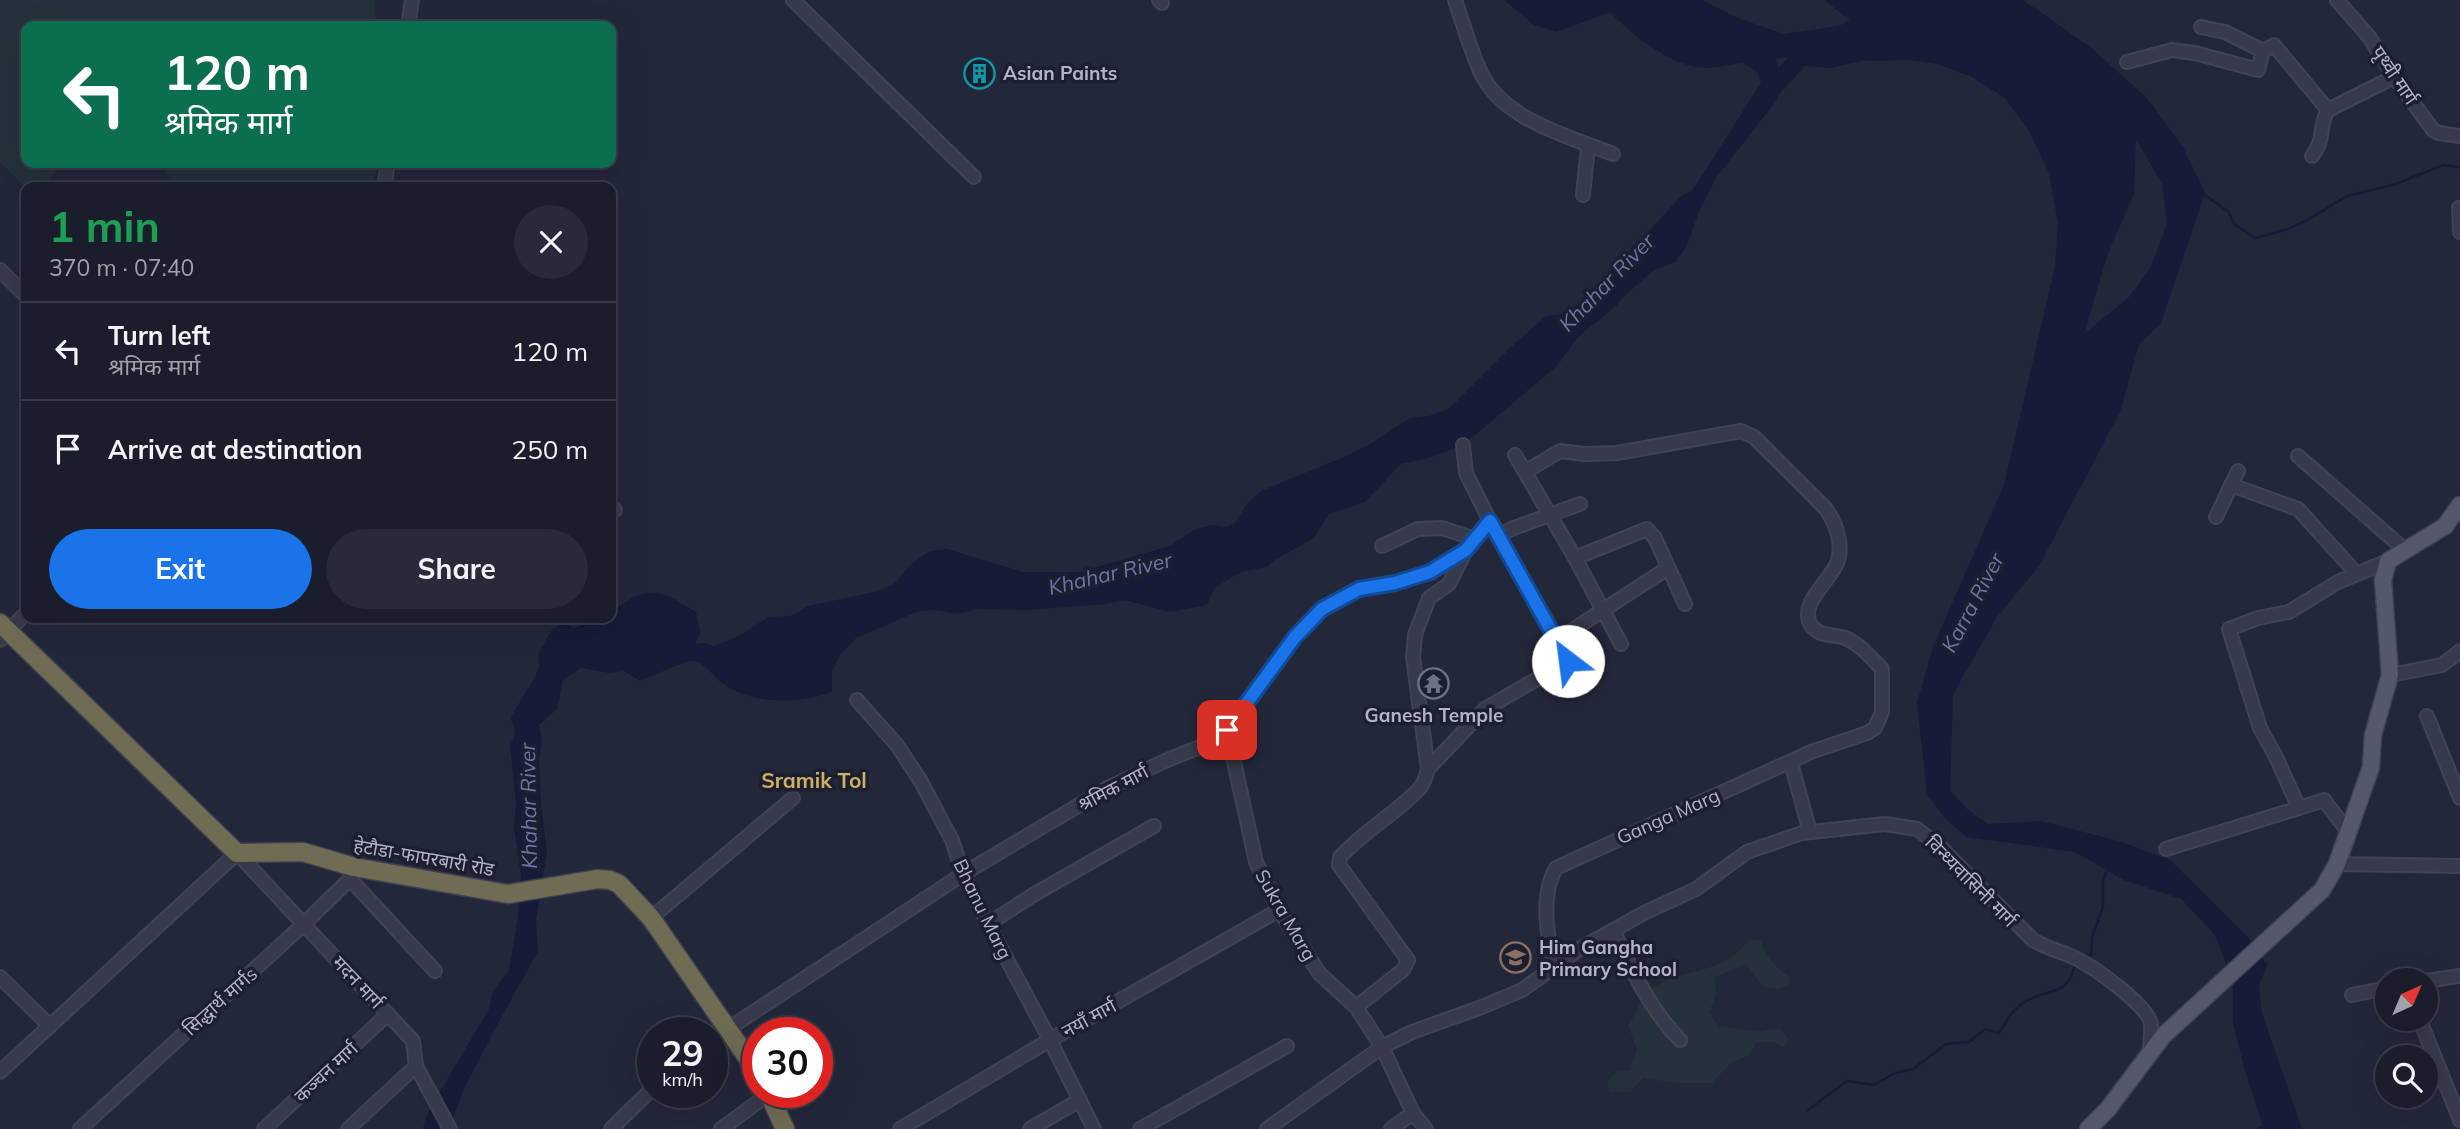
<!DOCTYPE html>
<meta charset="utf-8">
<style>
body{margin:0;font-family:Mulish,"Noto Sans Devanagari",sans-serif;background:#272a38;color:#f1f3f6;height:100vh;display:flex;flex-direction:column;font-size:26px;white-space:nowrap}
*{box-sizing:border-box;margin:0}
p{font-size:23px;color:#9fa2a9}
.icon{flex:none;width:38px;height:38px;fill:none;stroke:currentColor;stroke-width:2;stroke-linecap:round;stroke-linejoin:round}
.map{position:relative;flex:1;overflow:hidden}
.side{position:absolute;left:21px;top:182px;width:595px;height:441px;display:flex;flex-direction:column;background:#1a1d2c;border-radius:14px;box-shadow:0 7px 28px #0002,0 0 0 2px #383b48}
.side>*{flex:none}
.guide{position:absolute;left:21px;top:21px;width:595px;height:147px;border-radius:14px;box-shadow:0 7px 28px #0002,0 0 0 2px #383b48;background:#0b6e4f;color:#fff;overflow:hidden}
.needle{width:46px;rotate:44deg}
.fabs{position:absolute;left:2375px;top:968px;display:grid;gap:14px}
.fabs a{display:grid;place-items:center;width:63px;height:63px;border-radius:50%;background:#1a1d2c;box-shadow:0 7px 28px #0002,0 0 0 2px #383b48;font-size:35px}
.speed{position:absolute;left:637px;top:1017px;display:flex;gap:14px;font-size:35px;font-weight:700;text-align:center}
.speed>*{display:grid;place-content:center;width:91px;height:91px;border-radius:50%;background:#1a1d2c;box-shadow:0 7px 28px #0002,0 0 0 2px #383b48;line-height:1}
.speed small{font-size:18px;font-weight:400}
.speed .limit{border:10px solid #d22;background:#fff;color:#111}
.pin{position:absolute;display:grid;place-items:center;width:60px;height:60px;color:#fff;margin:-30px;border-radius:14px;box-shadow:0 4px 10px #0006}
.me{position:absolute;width:77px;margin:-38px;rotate:330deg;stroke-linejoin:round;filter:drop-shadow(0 0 5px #0008)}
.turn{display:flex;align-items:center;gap:24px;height:147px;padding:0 28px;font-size:32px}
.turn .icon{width:91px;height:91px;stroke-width:2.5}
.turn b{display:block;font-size:49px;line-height:60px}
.round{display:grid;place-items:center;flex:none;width:74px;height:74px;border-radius:37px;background:#272a38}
.overview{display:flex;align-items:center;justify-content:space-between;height:119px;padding:0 28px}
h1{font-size:42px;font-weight:700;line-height:52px;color:#1e9e55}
.cta{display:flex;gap:14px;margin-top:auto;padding:14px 28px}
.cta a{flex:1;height:80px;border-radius:42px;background:#1a73e8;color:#fff;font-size:28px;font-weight:700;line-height:80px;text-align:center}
.cta a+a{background:#272a38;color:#f1f3f6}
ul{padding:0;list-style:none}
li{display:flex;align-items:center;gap:21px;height:98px;padding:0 28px;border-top:2px solid #383b48}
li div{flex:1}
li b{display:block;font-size:26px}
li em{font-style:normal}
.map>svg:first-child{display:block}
.green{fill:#25323b}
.water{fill:#171b37;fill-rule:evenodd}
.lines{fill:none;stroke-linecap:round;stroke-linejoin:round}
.stream{stroke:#171b37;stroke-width:2.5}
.river{stroke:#171b37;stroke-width:18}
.minor-casing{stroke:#404353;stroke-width:16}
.major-casing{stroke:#404353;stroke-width:19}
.highway-casing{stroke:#3f4152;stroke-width:21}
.minor{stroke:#373a4a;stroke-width:12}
.major{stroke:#55586a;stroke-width:16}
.highway{stroke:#706c54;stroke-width:18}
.route-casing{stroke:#114b97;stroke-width:18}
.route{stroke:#1a73e8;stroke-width:12}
.labels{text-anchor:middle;stroke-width:7;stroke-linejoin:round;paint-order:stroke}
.poi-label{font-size:19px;font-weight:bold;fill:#b2b4c6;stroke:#1c1f2f;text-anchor:start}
.street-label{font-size:19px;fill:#b2b4c6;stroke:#1c1f2f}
.water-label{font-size:21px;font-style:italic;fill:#6c75a4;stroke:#1c1f2f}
.neighbourhood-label{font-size:21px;font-weight:bold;fill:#cfaf63;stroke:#1c1f2f}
</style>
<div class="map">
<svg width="2460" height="1129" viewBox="0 0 2460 1129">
<rect width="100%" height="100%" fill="#23273a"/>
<g class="green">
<path d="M 0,0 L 374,0 L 376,26 L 26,26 L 26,163 L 66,163 L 41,187 L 26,188 L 0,162 Z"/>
<path d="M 157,163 L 378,163 L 373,187 L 169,187 L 175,181 Z"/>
<path d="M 1749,940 L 1762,940 C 1763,957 1777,967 1789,977 L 1789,985 L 1779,989 L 1762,986 L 1746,964 L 1715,977 L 1716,995 L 1709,1012 L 1719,1026 L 1760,1032 L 1779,1028 L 1789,1039 L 1784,1047 L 1773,1042 L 1756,1042 L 1750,1055 L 1731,1063 L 1712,1083 L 1678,1083 L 1643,1078 L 1630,1092 L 1609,1092 L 1607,1082 L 1616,1072 L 1630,1070 L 1637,1050 L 1628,1025 C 1636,1015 1640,1000 1648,992 C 1678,966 1722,978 1749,940 Z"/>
</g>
<path class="water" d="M 1504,0 L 1702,0 L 1733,16 L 1783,34 L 1839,26 L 1850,20 L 1824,0 L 2023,0 L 2089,46 L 2146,97 L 2183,147 L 2205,193 L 2161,323 L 2139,344 L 2120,412 L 2039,566 L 1997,617 L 1953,694 L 1950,790 L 1967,809 L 1988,824 L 2041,821 L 2119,841 L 2170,860 L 2246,935 L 2267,965 L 2259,986 L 2262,1013 L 2302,1129 L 2264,1129 L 2245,1071 L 2233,1023 L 2233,983 L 2215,935 L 2181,899 L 2124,880 L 2075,852 L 1966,837 L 1945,818 L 1927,794 L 1917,703 L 1933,647 L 2004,485 L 2055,266 L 2058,223 L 2049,174 L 2030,132 L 2005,98 L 1970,76 L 1937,64 L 1908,60 L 1862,61 L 1831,68 L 1807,66 L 1788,57 L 1776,59 L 1783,83 L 1777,100 L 1716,178 L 1701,207 L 1686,247 L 1675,262 L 1654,270 L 1622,298 L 1618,304 L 1578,337 L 1557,366 L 1463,445 L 1429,458 L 1401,464 L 1365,502 L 1329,514 L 1314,538 L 1273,561 L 1267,567 L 1241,572 L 1230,578 L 1214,589 L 1207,605 L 1170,612 L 1125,600 L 1106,604 L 1026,610 L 977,609 L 958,614 L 935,610 L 919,611 L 856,638 L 841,654 L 832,671 L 832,692 C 797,704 753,705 722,683 C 711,675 705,662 691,661 C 685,661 650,677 640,681 L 624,671 L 609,673 L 581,668 L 563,680 L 557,709 L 539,725 L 542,742 L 539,758 L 541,804 L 547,851 L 536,921 L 538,952 L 509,1003 L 464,1088 L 454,1116 L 452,1129 L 423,1129 L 425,1120 L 434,1102 L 489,1009 L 492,992 L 509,971 L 518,917 L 521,873 L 514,828 L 516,804 L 510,745 L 515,734 L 511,717 L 535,677 L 539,667 L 538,655 L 551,631 L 566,620 L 573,629 L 589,621 L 611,618 L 611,612 C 649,584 657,588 696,612 L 700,632 L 695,644 L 704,643 L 714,646 L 741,635 L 768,617 L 790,616 L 808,606 L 879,591 L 895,583 L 910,565 L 930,551 L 947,549 L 1023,572 L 1080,572 L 1170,546 L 1196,529 L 1213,525 L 1227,527 L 1235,523 L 1247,504 L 1261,491 L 1344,457 L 1372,443 L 1410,418 L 1429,416 L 1450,408 L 1512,346 L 1546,316 L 1569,313 L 1616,265 L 1627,260 L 1639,242 L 1682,195 L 1692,191 L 1761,83 L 1757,72 L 1744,63 C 1731,64 1717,68 1705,68 C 1672,67 1632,35 1610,12 L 1557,32 L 1534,25 ZM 2136,140 L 2162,183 L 2167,224 L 2151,267 L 2129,297 L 2084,334 L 2108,253 L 2134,194 Z"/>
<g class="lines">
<g class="stream">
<path d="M 2203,194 L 2228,211 L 2234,224 L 2255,238 L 2285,230 L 2306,221 L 2347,196 L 2396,184 L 2443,165 L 2460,167"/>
<path d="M 2080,956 L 2091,955 L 2092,937 L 2103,907 L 2103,880 L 2107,869"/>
<path d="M 1808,1110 L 1847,1081 L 1874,1085 L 1895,1073 L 1913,1069 L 1946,1044 L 1969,1042 L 1985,1029 L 1999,1033 C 2005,1024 2011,1012 2019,1006 C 2044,985 2067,1002 2075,964"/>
<path d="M 2257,1129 L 2266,1125"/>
</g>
<path class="river" d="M 1766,95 L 1802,56 L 1816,54"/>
<defs>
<g id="minor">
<path d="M 793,0 L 974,177"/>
<path d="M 1159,0 L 1162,3"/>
<path d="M 1455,0 C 1463,23 1470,48 1480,71 C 1502,120 1568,136 1613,154"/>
<path d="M 2337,0 L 2370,38 L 2394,77 L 2433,130 L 2439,133 L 2460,136"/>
<path d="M 408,26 L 412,0"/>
<path d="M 2201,27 L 2225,32 L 2263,51"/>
<path d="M 2127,62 L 2172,50 L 2195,53 L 2258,70 L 2263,51 L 2274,45 L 2328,110"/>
<path d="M 2312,156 C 2326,138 2318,127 2328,110 L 2394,77"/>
<path d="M 384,187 L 388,163"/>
<path d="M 1583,195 L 1588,146"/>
<path d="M 2459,208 L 2460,232"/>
<path d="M 0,270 L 26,296"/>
<path d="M 1515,455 L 1575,558 L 1621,644"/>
<path d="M 2298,456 L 2406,551"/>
<path d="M 1525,472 L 1560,451 L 1585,454 L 1617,453 L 1741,431 L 1754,437 L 1825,508 C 1836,522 1844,546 1837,563 C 1830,581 1798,604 1811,625 C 1819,637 1834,634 1845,638 C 1860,644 1872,659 1882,669 L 1882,712 L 1875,728 L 1867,733 L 1811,752 L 1556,868 C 1540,895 1547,938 1555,967"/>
<path d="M 2231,485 L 2298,509 L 2356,573"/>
<path d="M 611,506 L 615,510"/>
<path d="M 2216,517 L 2238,471"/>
<path d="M 1498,537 L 1511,529 L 1580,504"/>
<path d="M 1382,546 L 1418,529 L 1442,528 L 1475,539"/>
<path d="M 1575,558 L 1647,529 L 1655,538 L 1685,604"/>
<path d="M 0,640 L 26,613"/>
<path d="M 1557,640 L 1668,568"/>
<path d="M 2390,675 L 2442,665 L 2460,651"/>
<path d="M 857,700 L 897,745 L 920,780 L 952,840 L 963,874 L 988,924 L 1050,1040 L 1094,1129"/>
<path d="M 2427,716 L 2460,798"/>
<path d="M 1227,730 L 1256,862 L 1279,910 L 1319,973 L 1356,1007 L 1382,1047 L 1413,1113 L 1426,1129"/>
<path d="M 1791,763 L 1810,832"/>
<path d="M 1428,769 L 1485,709 L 1568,661 L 1490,521"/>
<path d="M 2349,833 L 2324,800 L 2299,808 L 2276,757 L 2260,728 L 2229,629 L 2258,618 L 2289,612 L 2338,582 L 2388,561"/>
<path d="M 2166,849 L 2299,808"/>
<path d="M 2337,864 L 2460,866"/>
<path d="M 350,879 L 435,971"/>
<path d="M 651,918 L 793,798"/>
<path d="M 988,924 L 1033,895 L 1154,826"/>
<path d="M 1613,930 C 1632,970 1649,1008 1680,1040"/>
<path d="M 0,977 L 50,1026"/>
<path d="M 2426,981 L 2460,976"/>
<path d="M 2352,995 L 2387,988"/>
<path d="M 1356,1007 L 1403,970 L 1408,960 L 1339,865 L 1340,857 C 1364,831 1395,814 1419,789 C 1424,784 1426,776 1428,769 L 1413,657 L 1415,635 L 1429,598 L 1449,584 L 1466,550"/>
<path d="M 2419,1018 L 2460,1120"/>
<path d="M 728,1029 L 963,874 L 1108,788 L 1165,761 L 1212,742 L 1227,730 L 1295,637 L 1322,609 L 1359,589 L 1395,583 L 1430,572 L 1466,549 L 1490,521 L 1466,473 L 1463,445"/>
<path d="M 712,1036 L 725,1025"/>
<path d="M 0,1072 L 237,853 L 413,1041 L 416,1066 L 450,1129"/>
<path d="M 80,1129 L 304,924 L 350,879 L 354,867"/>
<path d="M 264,1129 L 388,1014"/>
<path d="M 348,1129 L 416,1066"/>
<path d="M 611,1129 L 653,1088"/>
<path d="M 721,1129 L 769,1094"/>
<path d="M 900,1129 L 1050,1040 L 1279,910"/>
<path d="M 1030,1129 L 1080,1100"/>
<path d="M 1140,1129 L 1287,1046"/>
<path d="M 1267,1129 L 1382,1047 L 1412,1032 L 1482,1007 L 1522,990 L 1581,948 L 1646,912 L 1696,889 L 1747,852 L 1802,833 L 1885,824 L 1917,829 L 1939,846 L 2033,940 C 2046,948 2060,951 2073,957 C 2091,965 2148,1005 2151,1024 C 2152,1032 2150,1042 2150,1051"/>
<path d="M 1391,1129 L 1413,1113"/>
</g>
<path id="major" d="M 2088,1129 L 2108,1109 L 2163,1036 L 2322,890 L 2337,864 L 2371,767 L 2373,735 L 2390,675 L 2383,580 L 2388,561 L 2445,526 L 2460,505"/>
<g id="highway">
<path d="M 0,623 L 237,853 L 303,852 L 354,867 L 508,894 L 598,879 L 610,880 L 619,884 L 651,918 L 758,1073"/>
<path d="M 768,1092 L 785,1129"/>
</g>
</defs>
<use href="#minor" class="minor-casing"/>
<use href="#major" class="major-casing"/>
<use href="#highway" class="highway-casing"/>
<use href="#minor" class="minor"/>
<use href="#major" class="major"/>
<use href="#highway" class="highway"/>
</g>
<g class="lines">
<defs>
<path id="route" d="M 1227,730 L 1295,637 L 1322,609 L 1359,589 L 1395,583 L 1430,572 L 1466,550 L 1490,521 L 1568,661"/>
</defs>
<use href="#route" class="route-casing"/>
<use href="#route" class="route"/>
</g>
<defs>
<symbol id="building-ring" viewBox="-11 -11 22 22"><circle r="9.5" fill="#1c1f2f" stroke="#0f9aa8" stroke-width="1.5"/><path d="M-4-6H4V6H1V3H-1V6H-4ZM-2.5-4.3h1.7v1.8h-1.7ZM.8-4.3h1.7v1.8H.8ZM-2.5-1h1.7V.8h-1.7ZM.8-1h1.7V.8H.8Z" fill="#0f9aa8"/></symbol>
<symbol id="temple-ring" viewBox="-11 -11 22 22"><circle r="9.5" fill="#1c1f2f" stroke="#6b7280" stroke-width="1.5"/><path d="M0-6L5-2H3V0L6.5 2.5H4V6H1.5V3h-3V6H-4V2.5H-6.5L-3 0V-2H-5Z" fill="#6b7280"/></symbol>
<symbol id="school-ring" viewBox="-11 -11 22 22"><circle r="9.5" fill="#1c1f2f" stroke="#8d6e63" stroke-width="1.5"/><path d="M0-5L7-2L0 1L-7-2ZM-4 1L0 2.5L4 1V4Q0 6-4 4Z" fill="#8d6e63"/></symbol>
</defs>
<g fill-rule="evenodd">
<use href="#building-ring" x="962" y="56" width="35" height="35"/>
<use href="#temple-ring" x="1416" y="666" width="35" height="35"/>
<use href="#school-ring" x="1498" y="940" width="35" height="35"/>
</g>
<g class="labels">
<g class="poi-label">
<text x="1003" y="80">Asian Paints</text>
<text x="1434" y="722" text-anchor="middle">Ganesh Temple</text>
<text x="1539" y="954">Him Gangha<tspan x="1539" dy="22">Primary School</tspan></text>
</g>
<g class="street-label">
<text transform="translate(2395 75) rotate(56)" y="7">पृथ्वी मार्ग</text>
<text transform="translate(1113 788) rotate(-28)" y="7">श्रमिक मार्ग</text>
<text transform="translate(1668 816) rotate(-24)" y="7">Ganga Marg</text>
<text transform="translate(424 857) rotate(10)" y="7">हेटौडा-फापरबारी रोड</text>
<text transform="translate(1971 881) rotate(45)" y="7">विन्ध्यवासिनी मार्ग</text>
<text transform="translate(983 909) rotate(64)" y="7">Bhanu Marg</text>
<text transform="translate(1286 915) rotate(60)" y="7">Sukra Marg</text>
<text transform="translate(358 982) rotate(47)" y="7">मदन मार्ग</text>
<text transform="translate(220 1001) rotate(-42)" y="7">सिद्धार्थ मार्गs</text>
<text transform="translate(1089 1018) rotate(-29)" y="7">नयाँ मार्ग</text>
<text transform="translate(326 1072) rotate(-43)" y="7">कञ्चन मार्ग</text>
</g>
<g class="water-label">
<text transform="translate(1607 283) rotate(-46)" y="7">Khahar River</text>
<text transform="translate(1110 574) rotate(-13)" y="7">Khahar River</text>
<text transform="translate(1973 603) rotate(-62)" y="7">Karra River</text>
<text transform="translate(529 806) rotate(-91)" y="7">Khahar River</text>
</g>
<g class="neighbourhood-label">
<text x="814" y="788">Sramik Tol</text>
</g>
</g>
</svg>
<div class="fabs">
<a><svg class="needle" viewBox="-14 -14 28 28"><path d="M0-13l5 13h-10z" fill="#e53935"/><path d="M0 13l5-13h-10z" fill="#9fa2a9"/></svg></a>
<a><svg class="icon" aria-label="search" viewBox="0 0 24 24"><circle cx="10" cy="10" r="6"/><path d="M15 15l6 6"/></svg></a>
</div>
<div class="speed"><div>29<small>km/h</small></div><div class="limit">30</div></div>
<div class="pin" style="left:1227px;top:730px;background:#d93025"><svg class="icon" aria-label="arrive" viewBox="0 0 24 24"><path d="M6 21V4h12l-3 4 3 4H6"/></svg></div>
<svg class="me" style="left:1568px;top:661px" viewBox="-20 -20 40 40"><circle r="19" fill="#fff"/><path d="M0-13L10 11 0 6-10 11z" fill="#1a73e8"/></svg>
<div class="guide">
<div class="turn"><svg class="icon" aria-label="left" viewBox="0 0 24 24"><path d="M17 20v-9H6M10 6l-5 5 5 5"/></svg><div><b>120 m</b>श्रमिक मार्ग</div></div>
</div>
<section class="side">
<div class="overview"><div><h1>1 min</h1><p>370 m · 07:40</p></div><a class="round"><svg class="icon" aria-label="close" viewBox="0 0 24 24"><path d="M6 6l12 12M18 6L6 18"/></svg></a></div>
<ul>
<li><svg class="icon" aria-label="left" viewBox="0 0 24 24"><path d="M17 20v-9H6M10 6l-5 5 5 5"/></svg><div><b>Turn left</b><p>श्रमिक मार्ग</p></div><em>120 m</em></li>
<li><svg class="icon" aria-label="arrive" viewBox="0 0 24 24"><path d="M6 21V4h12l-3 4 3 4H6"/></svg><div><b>Arrive at destination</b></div><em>250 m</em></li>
</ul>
<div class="cta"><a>Exit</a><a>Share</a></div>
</section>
</div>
